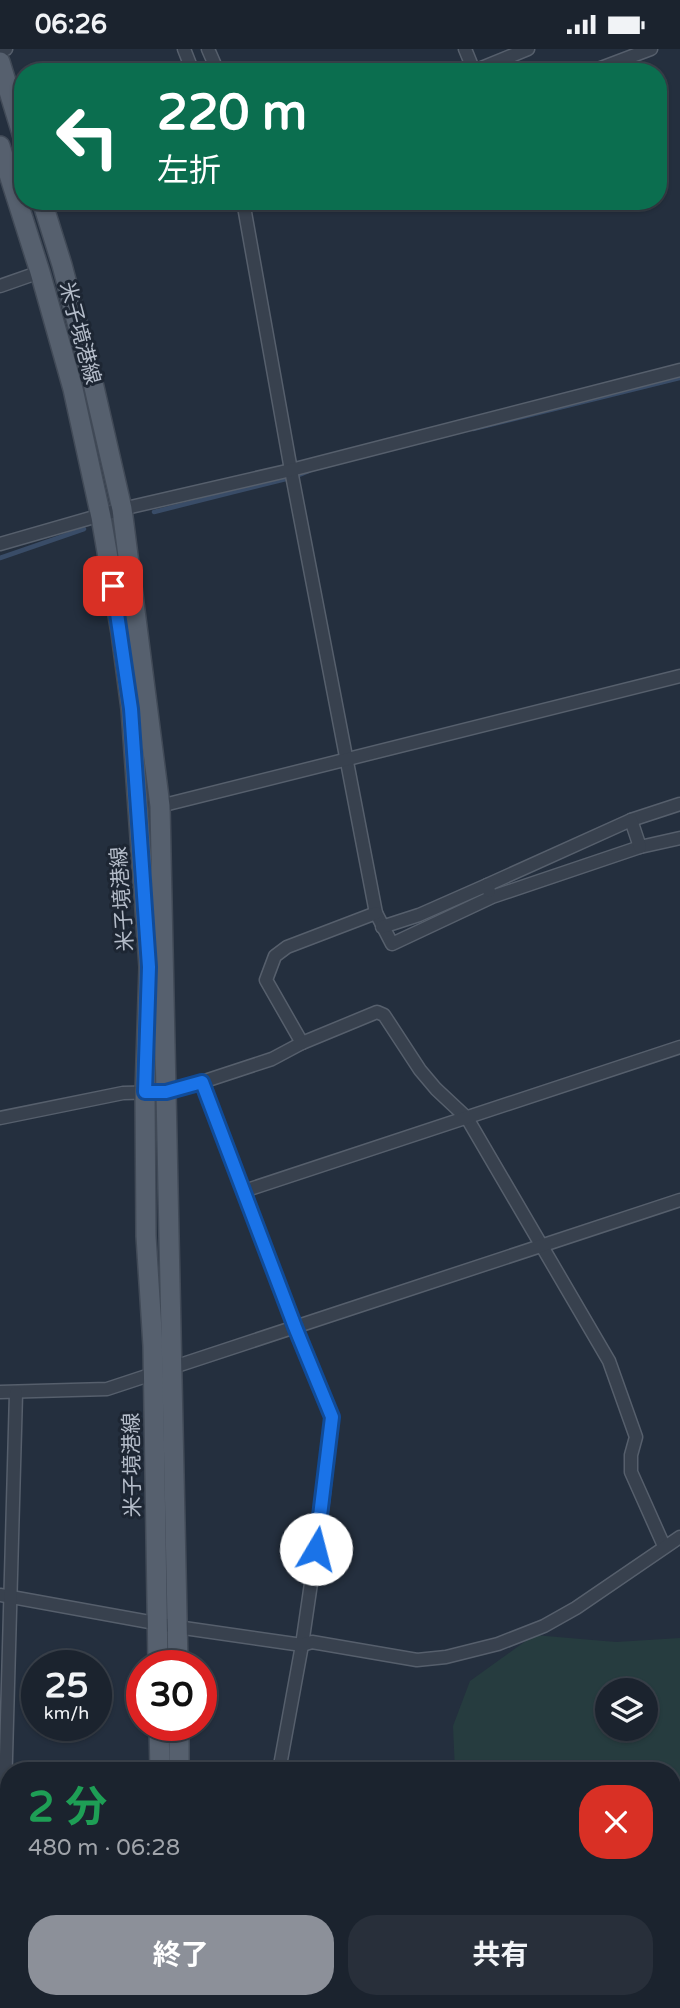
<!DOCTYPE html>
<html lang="ja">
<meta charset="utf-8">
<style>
body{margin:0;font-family:"Varela Round","Noto Sans JP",sans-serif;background:#282f3a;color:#f1f3f6;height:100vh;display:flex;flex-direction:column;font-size:26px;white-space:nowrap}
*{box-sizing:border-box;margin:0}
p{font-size:23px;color:#a0a4aa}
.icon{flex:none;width:38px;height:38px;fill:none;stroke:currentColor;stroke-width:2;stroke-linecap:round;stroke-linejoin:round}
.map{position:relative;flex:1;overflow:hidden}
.drawer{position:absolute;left:0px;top:1713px;width:681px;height:247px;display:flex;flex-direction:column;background:#1b232e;border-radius:28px 28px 0 0;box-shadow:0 2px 5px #0004,0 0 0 2px #39404a}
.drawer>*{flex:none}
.guide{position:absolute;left:14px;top:14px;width:653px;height:147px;border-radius:28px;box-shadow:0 2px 5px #0004,0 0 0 2px #39404a;background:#0b6e4f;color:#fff;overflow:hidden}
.controls{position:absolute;left:595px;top:1629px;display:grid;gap:14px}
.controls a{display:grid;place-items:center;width:63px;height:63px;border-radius:50%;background:#1b232e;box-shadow:0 2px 5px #0004,0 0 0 2px #39404a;font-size:35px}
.speed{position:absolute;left:21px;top:1601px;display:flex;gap:14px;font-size:35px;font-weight:700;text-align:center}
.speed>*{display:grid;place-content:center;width:91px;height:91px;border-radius:50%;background:#1b232e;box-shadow:0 2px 5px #0004,0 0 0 2px #39404a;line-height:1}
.speed small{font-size:18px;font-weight:400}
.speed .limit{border:10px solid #d22;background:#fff;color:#111}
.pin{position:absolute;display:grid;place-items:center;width:60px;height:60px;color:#fff;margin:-30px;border-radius:14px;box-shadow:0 4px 10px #0006}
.me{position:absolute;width:77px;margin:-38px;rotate:8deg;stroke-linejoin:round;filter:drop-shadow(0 0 5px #0008)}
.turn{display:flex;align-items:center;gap:24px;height:147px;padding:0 28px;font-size:32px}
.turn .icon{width:91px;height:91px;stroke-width:2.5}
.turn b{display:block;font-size:49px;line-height:60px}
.round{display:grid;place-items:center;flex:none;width:74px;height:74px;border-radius:28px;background:#282f3a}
.headline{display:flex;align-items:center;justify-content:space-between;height:119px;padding:0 28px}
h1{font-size:42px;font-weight:700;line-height:52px;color:#1e9e55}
.button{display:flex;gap:14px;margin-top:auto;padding:14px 28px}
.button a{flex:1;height:80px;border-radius:28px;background:#8c9099;color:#fff;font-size:28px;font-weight:700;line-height:80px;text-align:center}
.button a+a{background:#282f3a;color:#f1f3f6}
.status{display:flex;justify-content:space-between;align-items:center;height:49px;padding:0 35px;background:#1b232e;direction:ltr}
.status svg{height:19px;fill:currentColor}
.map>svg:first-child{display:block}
.green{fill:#263c3f;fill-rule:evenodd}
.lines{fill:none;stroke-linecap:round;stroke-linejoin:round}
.stream{stroke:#394c67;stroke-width:4.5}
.street-casing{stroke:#565f6c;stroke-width:15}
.primary-casing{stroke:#414a57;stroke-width:22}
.street{stroke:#38414e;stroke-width:12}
.primary{stroke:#56606e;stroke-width:19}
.route-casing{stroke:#114b97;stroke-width:18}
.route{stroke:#1a73e8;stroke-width:12}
.labels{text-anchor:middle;stroke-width:6;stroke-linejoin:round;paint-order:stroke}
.street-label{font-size:21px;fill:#b4bcc9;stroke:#1d2633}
</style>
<div class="status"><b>06:26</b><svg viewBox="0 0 49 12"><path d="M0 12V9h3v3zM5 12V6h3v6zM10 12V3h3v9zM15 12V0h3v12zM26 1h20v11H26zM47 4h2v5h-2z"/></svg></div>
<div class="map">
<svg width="680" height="1959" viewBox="0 0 680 1959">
<rect width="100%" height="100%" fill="#242f3e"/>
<path class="green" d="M 534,1586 L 616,1593 L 680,1589 L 680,1836 L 672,1835 L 672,1722 L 455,1722 L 453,1677 L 470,1632 ZM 607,1642 L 646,1642 L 646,1680 L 607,1680 Z"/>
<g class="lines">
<g class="stream">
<path d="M 473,380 L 680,329"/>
<path d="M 154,463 L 294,428 L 309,422"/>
<path d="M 0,509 L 84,480"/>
</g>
<defs>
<g id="street">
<path d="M 184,0 L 193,23"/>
<path d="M 208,0 L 218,23"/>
<path d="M 465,0 L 474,22 L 528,0"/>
<path d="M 0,2 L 6,0"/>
<path d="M 590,23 L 651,0"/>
<path d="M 243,152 L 291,421 L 376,864 L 392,895 L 492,848 L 640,798 L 680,789"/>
<path d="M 0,237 L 40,223"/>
<path d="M 0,495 L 122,460 L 291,421 L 680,321"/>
<path d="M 160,757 L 680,627"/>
<path d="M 631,771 L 680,755"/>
<path d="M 487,836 L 631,771 L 640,798"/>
<path d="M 382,878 L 419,866 L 487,836 L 489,842"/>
<path d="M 302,994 L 266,931 L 275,907 L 287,898 L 376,864"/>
<path d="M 202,1033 L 272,1010 L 302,994 L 377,963 L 384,966 L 420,1021 L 436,1040 L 467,1069 L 609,1312 L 636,1388 L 631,1406 L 631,1423 L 664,1497"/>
<path d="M 0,1069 L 123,1044 L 166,1043 L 202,1033 L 295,1278 L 332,1368 L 323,1452 L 302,1596 L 279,1722"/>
<path d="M 244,1142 L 680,998"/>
<path d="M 0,1343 L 107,1340 L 680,1151"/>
<path d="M 0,1546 L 177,1578 L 302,1596 L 312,1593 L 417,1611 L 446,1608 L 498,1595 L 544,1577 L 576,1559 L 680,1488"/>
<path d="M 0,1926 L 16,1344"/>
<path d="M 224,1951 L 237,1953 L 238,1951"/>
</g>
<g id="primary">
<path d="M 0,13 L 23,88"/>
<path d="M 0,97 L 40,223 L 73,340 L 101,468 L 121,584 L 131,660 L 149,918 L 145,1043 L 146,1187 L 153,1297 L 158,1617"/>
<path d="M 42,152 L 62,216 L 94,338 L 122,460 L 160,757 L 178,1617"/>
<path d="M 159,1676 L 160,1722"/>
<path d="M 179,1676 L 179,1722"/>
<path d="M 166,1951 L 166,1959"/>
<path d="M 183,1951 L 183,1959"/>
</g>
</defs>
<use href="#street" class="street-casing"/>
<use href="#primary" class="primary-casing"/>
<use href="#street" class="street"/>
<use href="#primary" class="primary"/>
</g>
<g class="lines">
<defs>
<path id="route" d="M 113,537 L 131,660 L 144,846 L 149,918 L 145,1043 L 166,1043 L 202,1033 L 295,1278 L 332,1368 L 316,1500"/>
</defs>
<use href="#route" class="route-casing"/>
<use href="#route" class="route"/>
</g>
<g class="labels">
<g class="street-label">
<text transform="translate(80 284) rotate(75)" y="7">米子境港線</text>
<text transform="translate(122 850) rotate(-94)" y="7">米子境港線</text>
<text transform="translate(132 1416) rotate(-91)" y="7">米子境港線</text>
</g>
</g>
</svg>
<div class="controls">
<a><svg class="icon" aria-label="layers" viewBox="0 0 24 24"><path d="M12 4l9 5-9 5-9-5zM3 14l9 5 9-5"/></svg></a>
</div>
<div class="speed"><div>25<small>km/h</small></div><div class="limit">30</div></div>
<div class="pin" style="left:113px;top:537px;background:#d93025"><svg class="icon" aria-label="arrive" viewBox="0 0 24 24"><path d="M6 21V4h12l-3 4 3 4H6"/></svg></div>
<svg class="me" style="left:316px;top:1500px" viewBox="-20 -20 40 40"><circle r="19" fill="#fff"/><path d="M0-13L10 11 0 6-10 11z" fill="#1a73e8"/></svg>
<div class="guide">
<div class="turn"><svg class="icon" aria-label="left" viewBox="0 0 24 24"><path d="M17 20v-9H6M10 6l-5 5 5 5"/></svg><div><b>220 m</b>左折</div></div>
</div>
<section class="drawer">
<div class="headline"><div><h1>2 分</h1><p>480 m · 06:28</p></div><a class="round" style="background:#d93025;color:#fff"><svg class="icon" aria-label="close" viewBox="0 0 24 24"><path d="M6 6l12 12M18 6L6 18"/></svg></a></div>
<div class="button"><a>終了</a><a>共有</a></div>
</section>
</div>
